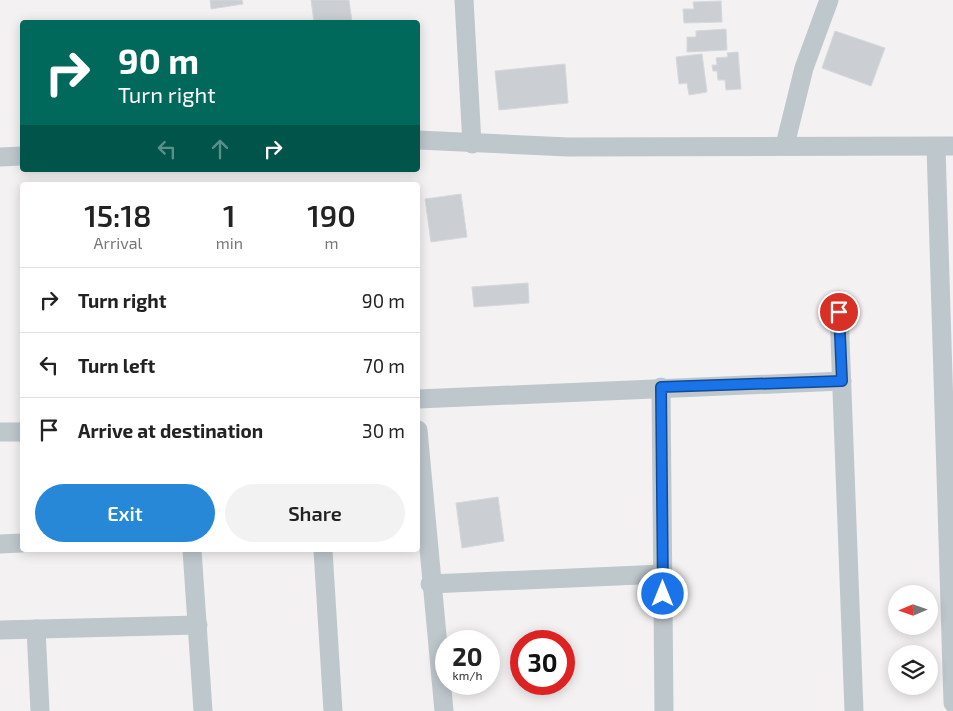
<!DOCTYPE html>
<style>
body{margin:0;font-family:"Exo 2",sans-serif;background:#f2f2f2;color:#222;height:100vh;display:flex;flex-direction:column;font-size:19px;white-space:nowrap}
*{box-sizing:border-box;margin:0}
p{font-size:16px;color:#767676}
.icon{flex:none;width:28px;height:28px;fill:none;stroke:currentColor;stroke-width:2;stroke-linecap:round;stroke-linejoin:round}
.map{position:relative;flex:1;overflow:hidden}
.side{position:absolute;left:20px;top:182px;width:400px;height:370px;display:flex;flex-direction:column;background:#fff;border-radius:5px;box-shadow:0 2px 12px #0003}
.side>*{flex:none}
.guide{position:absolute;left:20px;top:20px;width:400px;height:152px;border-radius:5px;box-shadow:0 2px 12px #0003;background:#00695c;color:#fff;overflow:hidden}
.needle{width:32px;rotate:268deg}
.controls{position:absolute;left:888px;top:585px;display:grid;gap:10px}
.controls a{display:grid;place-items:center;width:50px;height:50px;border-radius:50%;background:#fff;box-shadow:0 2px 12px #0003;font-size:25px}
.speed{position:absolute;left:435px;top:630px;display:flex;gap:10px;font-size:25px;font-weight:700;text-align:center}
.speed>*{display:grid;place-content:center;width:65px;height:65px;border-radius:50%;background:#fff;box-shadow:0 2px 12px #0003;line-height:1}
.speed small{font-size:12px;font-weight:400}
.speed .limit{border:8px solid #d22;background:#fff;color:#111}
.pin{position:absolute;display:grid;place-items:center;width:42px;height:42px;color:#fff;margin:-21px;border:2px solid #fff;border-radius:50%;box-shadow:0 1px 5px #0007}
.me{position:absolute;width:55px;margin:-28px;rotate:0deg;stroke-linejoin:round;filter:drop-shadow(0 0 4px #0008)}
.turn{display:flex;align-items:center;gap:18px;height:105px;padding:0 15px;font-size:22px}
.turn .icon{width:65px;height:65px;stroke-width:2.5}
.turn b{display:block;font-size:35px;line-height:42px}
.lanes{display:flex;align-items:center;height:48px;padding:0 15px;background:#0003;justify-content:center;gap:25px;direction:ltr}
.lanes .off{opacity:.35}
.eta{display:flex;justify-content:space-evenly;align-items:center;height:85px;text-align:center}
.eta b{font-size:30px;font-weight:600;line-height:35px}
.button{display:flex;gap:10px;margin-top:auto;padding:10px 15px}
.button a{flex:1;height:58px;border-radius:30px;background:#2788d7;color:#fff;font-size:20px;font-weight:600;line-height:58px;text-align:center}
.button a+a{background:#f2f2f2;color:#222}
ul{padding:0;list-style:none}
li{display:flex;align-items:center;gap:15px;height:65px;padding:0 15px;border-top:1px solid #e0e0e0}
li div{flex:1}
li b{display:block;font-size:19px}
li em{font-style:normal}
.map>svg:first-child{display:block}
.building{fill:#cbcfd3;stroke:#d5d8dc}
.lines{fill:none;stroke-linecap:round;stroke-linejoin:round}
.minor{stroke:#bec7cc;stroke-width:19}
.route-casing{stroke:#114b97;stroke-width:12}
.route{stroke:#1a73e8;stroke-width:9}
</style>
<div class="map">
<svg width="953" height="711" viewBox="0 0 953 711">
<rect width="100%" height="100%" fill="#f3f1f1"/>
<g class="building">
<path d="M 210,0 L 242,0 L 243,4 L 211,9 Z"/>
<path d="M 311,0 L 349,0 L 352,22 L 314,22 Z"/>
<path d="M 721,1 L 722,22 L 684,23 L 683,9 L 694,9 L 693,2 Z"/>
<path d="M 726,29 L 727,50 L 687,52 L 687,37 L 696,37 L 696,31 Z"/>
<path d="M 835,31 L 885,48 L 871,86 L 822,68 Z"/>
<path d="M 738,52 L 741,89 L 726,90 L 725,80 L 718,80 L 717,71 L 713,71 L 712,65 L 717,65 L 716,58 L 728,57 L 727,53 Z"/>
<path d="M 702,54 L 707,92 L 689,95 L 687,83 L 679,84 L 676,57 Z"/>
<path d="M 565,64 L 568,103 L 499,110 L 495,71 Z"/>
<path d="M 461,194 L 467,237 L 431,242 L 425,199 Z"/>
<path d="M 528,283 L 529,303 L 474,307 L 472,287 Z"/>
<path d="M 498,497 L 504,541 L 462,548 L 456,503 Z"/>
</g>
<g class="lines">
<g class="minor">
<path d="M 464,0 L 472,144"/>
<path d="M 418,140 L 568,147 L 953,146"/>
<path d="M 785,145 L 804,68 L 829,0"/>
<path d="M 936,147 L 953,703"/>
<path d="M 0,157 L 22,156"/>
<path d="M 839,311 L 854,711"/>
<path d="M 661,387 L 664,711"/>
<path d="M 418,399 L 842,381"/>
<path d="M 418,430 L 444,711"/>
<path d="M 0,432 L 22,432"/>
<path d="M 0,544 L 22,543"/>
<path d="M 192,550 L 203,711"/>
<path d="M 323,550 L 333,711"/>
<path d="M 430,584 L 663,574"/>
<path d="M 36,629 L 40,711"/>
<path d="M 0,630 L 198,625"/>
</g>
</g>
<g class="lines">
<defs>
<path id="route" d="M 663,594 L 661,387 L 842,381 L 839,312"/>
</defs>
<use href="#route" class="route-casing"/>
<use href="#route" class="route"/>
</g>
</svg>
<div class="controls">
<a><svg class="needle" viewBox="-14 -14 28 28"><path d="M0-13l5 13h-10z" fill="#e53935"/><path d="M0 13l5-13h-10z" fill="#767676"/></svg></a>
<a><svg class="icon" aria-label="layers" viewBox="0 0 24 24"><path d="M12 4l9 5-9 5-9-5zM3 14l9 5 9-5"/></svg></a>
</div>
<div class="speed"><div>20<small>km/h</small></div><div class="limit">30</div></div>
<div class="pin" style="left:839px;top:312px;background:#d93025"><svg class="icon" aria-label="arrive" viewBox="0 0 24 24"><path d="M6 21V4h12l-3 4 3 4H6"/></svg></div>
<svg class="me" style="left:663px;top:594px" viewBox="-20 -20 40 40"><circle r="17" fill="#1a73e8" stroke="#fff" stroke-width="3"/><path d="M0-11L8 9 0 5-8 9z" fill="#fff"/></svg>
<div class="guide">
<div class="turn"><svg class="icon" aria-label="right" viewBox="0 0 24 24"><path d="M7 20v-9h11M14 6l5 5-5 5"/></svg><div><b>90 m</b>Turn right</div></div>
<div class="lanes"><svg class="icon off" aria-label="left" viewBox="0 0 24 24"><path d="M17 20v-9H6M10 6l-5 5 5 5"/></svg><svg class="icon off" aria-label="ahead" viewBox="0 0 24 24"><path d="M12 20V5M6 11l6-6 6 6"/></svg><svg class="icon" aria-label="right" viewBox="0 0 24 24"><path d="M7 20v-9h11M14 6l5 5-5 5"/></svg></div>
</div>
<section class="side">
<div class="eta">
<div><b>15:18</b><p>Arrival</p></div>
<div><b>1</b><p>min</p></div>
<div><b>190</b><p>m</p></div>
</div>
<ul>
<li><svg class="icon" aria-label="right" viewBox="0 0 24 24"><path d="M7 20v-9h11M14 6l5 5-5 5"/></svg><div><b>Turn right</b></div><em>90 m</em></li>
<li><svg class="icon" aria-label="left" viewBox="0 0 24 24"><path d="M17 20v-9H6M10 6l-5 5 5 5"/></svg><div><b>Turn left</b></div><em>70 m</em></li>
<li><svg class="icon" aria-label="arrive" viewBox="0 0 24 24"><path d="M6 21V4h12l-3 4 3 4H6"/></svg><div><b>Arrive at destination</b></div><em>30 m</em></li>
</ul>
<div class="button"><a>Exit</a><a>Share</a></div>
</section>
</div>
